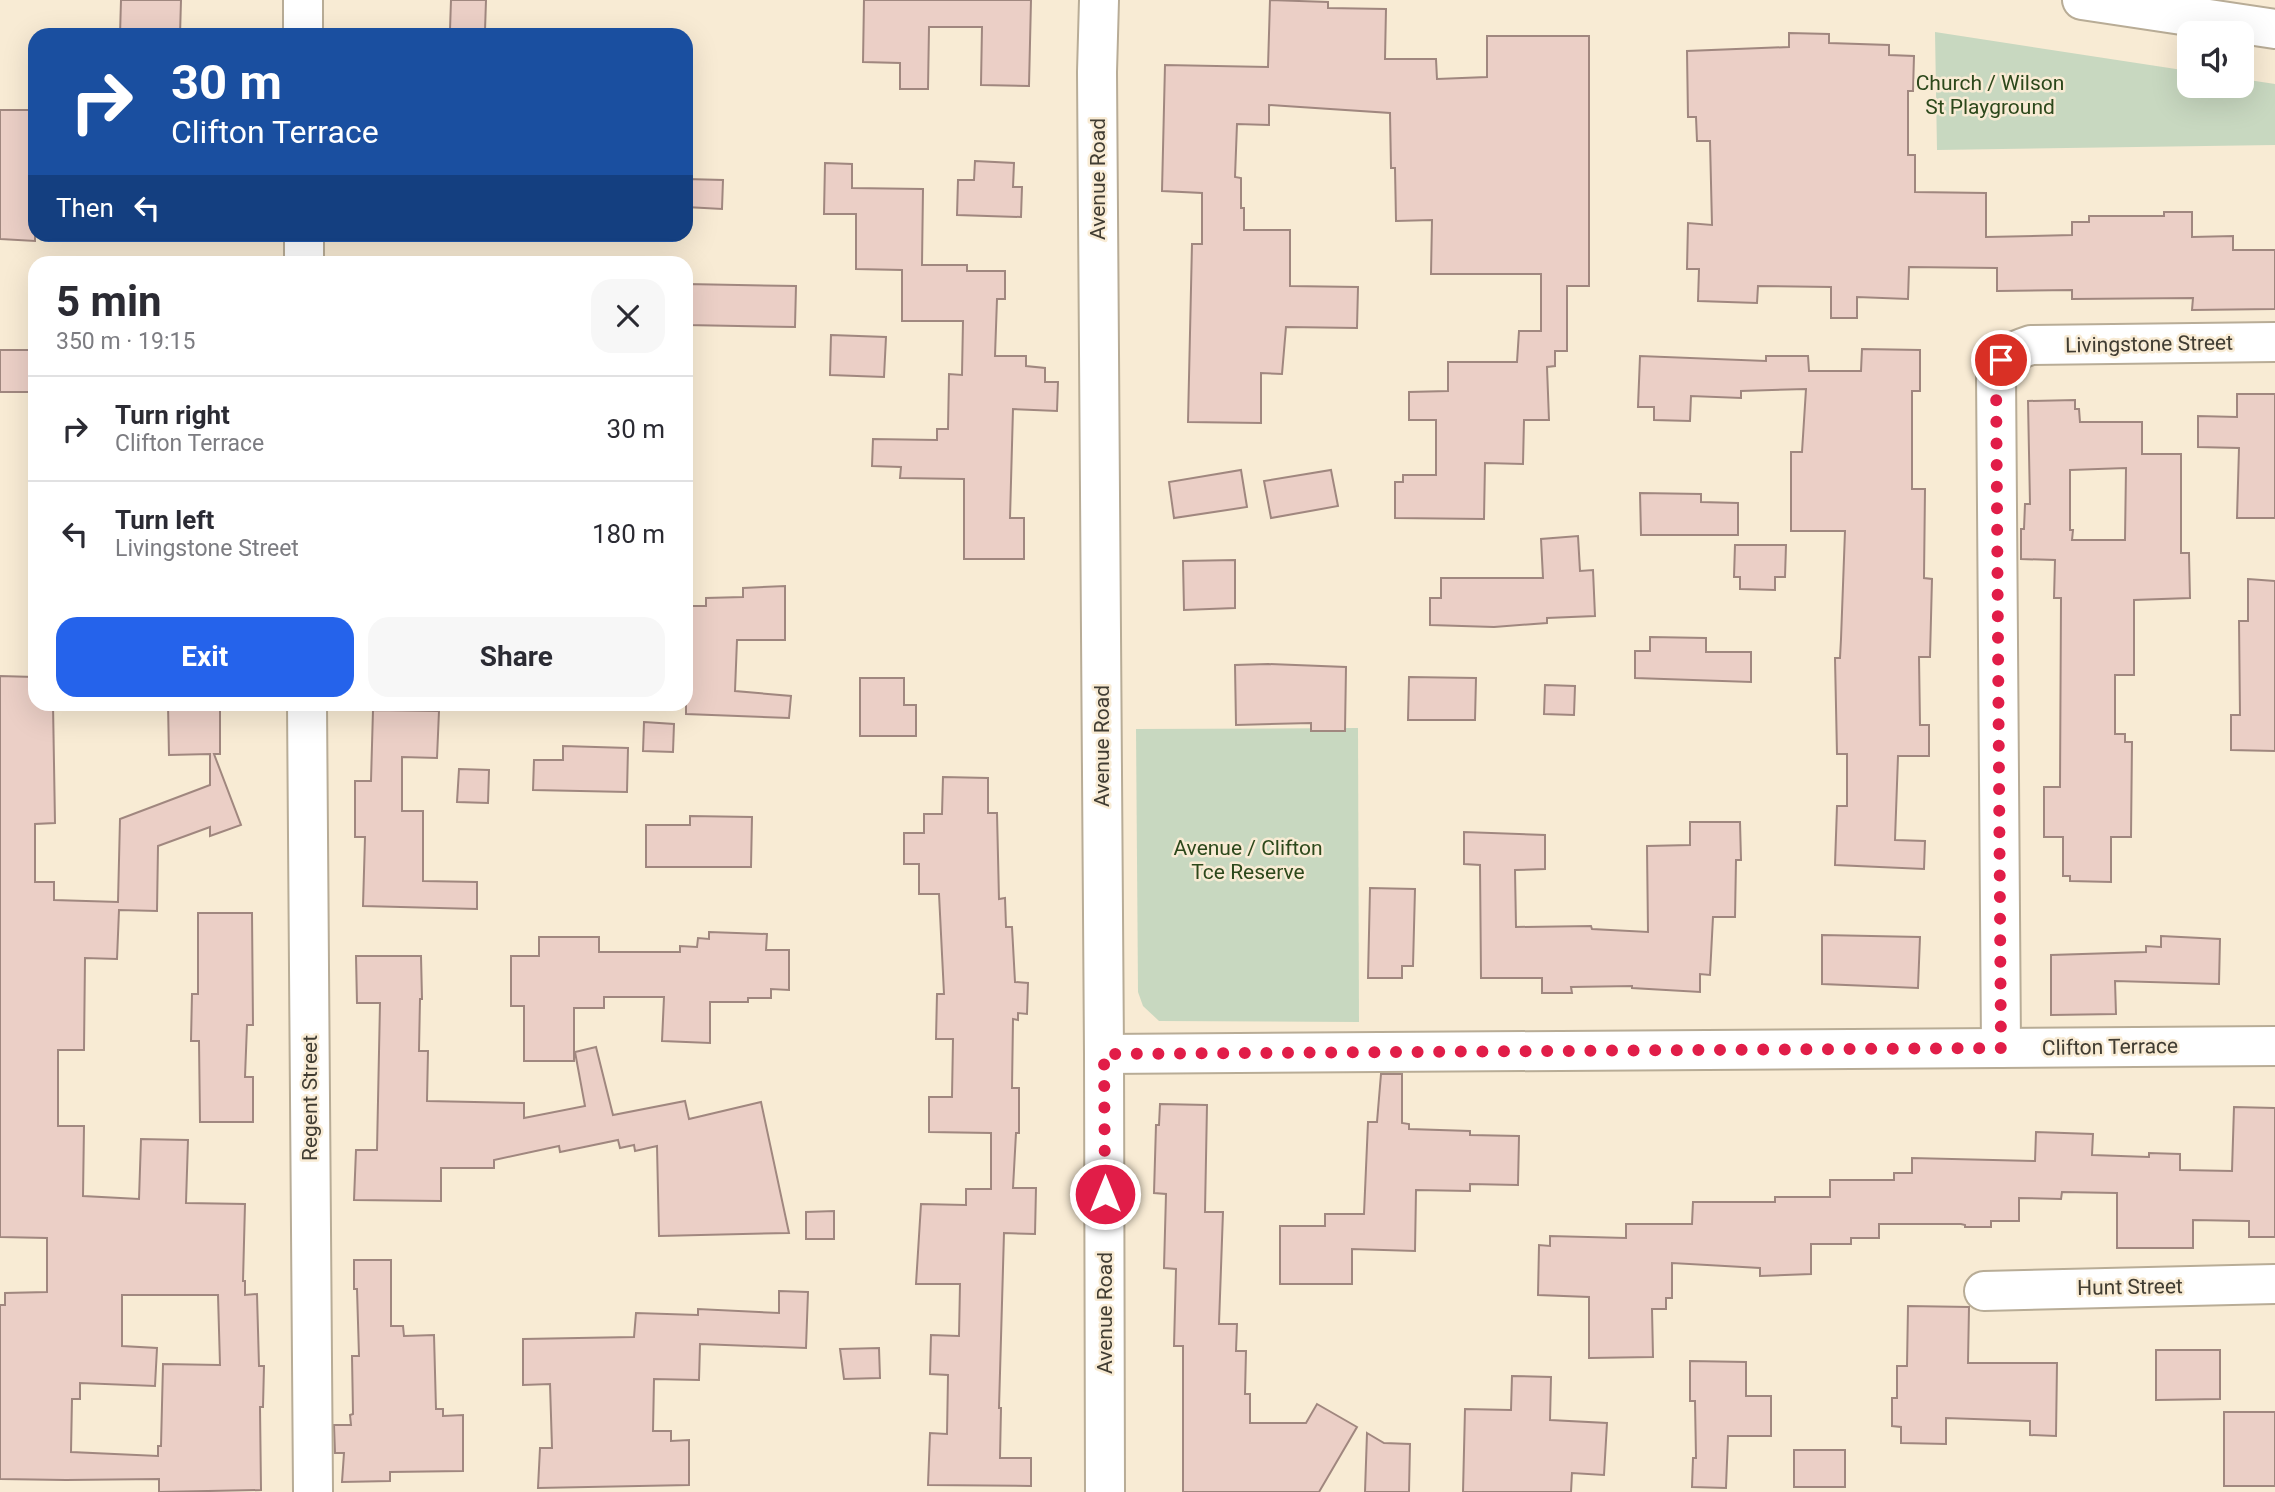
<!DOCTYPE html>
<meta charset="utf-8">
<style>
body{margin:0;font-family:Roboto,sans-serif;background:#f7f7f7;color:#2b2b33;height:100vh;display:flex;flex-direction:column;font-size:26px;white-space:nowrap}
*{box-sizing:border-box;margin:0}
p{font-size:23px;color:#7c7c81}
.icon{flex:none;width:38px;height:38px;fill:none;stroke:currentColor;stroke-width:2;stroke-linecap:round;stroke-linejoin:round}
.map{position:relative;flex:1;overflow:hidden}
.side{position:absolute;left:28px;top:256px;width:665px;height:455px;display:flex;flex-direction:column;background:#fff;border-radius:21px;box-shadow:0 7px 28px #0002}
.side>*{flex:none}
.banner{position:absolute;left:28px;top:28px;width:665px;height:214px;border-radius:21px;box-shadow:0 7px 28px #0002;background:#1a4fa0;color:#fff;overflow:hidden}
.controls{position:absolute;left:2177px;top:21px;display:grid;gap:14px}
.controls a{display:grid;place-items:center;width:77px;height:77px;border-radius:14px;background:#fff;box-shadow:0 7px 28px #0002;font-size:35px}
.pin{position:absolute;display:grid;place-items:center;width:60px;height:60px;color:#fff;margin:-30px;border:4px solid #fff;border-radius:50%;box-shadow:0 2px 7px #0007}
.me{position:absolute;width:77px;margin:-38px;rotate:0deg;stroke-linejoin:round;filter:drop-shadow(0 0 5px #0008)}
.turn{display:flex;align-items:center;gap:24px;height:147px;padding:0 28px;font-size:32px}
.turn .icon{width:91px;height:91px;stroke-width:2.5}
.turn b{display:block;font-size:49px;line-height:60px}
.then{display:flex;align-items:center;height:66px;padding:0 28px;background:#0003;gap:14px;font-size:26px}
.round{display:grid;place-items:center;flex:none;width:74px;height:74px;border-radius:21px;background:#f7f7f7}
.head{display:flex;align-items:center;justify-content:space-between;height:119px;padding:0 28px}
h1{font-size:42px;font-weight:700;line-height:52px}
.button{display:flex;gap:14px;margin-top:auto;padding:14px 28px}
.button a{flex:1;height:80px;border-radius:21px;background:#2563eb;color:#fff;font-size:28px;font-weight:700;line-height:80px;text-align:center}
.button a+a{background:#f7f7f7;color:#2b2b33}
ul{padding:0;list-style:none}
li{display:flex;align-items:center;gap:21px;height:105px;padding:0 28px;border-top:2px solid #e1e1e2}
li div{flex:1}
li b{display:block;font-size:26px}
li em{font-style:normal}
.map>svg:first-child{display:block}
.green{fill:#c8d8c0}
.building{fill:#ebcfc6;stroke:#a0877f;stroke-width:2;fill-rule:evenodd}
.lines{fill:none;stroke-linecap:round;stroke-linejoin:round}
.minor-casing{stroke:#b8ac96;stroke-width:42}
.minor{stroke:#fff;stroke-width:38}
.route{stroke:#e11d48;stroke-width:12;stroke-dasharray:0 21.6}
.labels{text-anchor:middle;stroke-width:5;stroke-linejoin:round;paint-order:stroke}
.park-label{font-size:21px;fill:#2c481b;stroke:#f8ebd4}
.street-label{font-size:21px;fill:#403c32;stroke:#f8ebd4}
</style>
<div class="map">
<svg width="2275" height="1492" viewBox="0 0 2275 1492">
<rect width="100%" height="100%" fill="#f8ebd4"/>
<g class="green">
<path d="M 1935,32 L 2189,71 L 2189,86 L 2242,86 L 2242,79 L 2275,84 L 2275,145 L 1937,150 Z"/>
<path d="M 1358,728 L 1359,1022 L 1159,1021 L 1143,1006 L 1138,992 L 1136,729 Z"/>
</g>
<g class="building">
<path d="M 121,0 L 181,0 L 180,35 L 120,35 Z"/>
<path d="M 451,0 L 486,0 L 485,31 L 450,30 Z"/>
<path d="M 864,0 L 1031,0 L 1029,86 L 981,85 L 982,27 L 929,27 L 928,89 L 900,89 L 900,63 L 863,62 Z"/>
<path d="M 1270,0 L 1328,2 L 1328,8 L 1386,9 L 1385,59 L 1436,59 L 1437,79 L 1487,77 L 1487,36 L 1589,36 L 1589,286 L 1567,286 L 1567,351 L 1555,351 L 1555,366 L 1547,367 L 1549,420 L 1524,420 L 1523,464 L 1485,463 L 1484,519 L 1395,518 L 1395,482 L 1403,482 L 1403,475 L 1436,475 L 1436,420 L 1409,420 L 1409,392 L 1448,391 L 1448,362 L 1517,362 L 1519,331 L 1541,331 L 1541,274 L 1431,274 L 1432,220 L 1396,221 L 1395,168 L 1391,168 L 1390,113 L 1269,105 L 1269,125 L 1237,124 L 1235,177 L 1241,178 L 1241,208 L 1244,208 L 1244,230 L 1290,230 L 1290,286 L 1358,287 L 1357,328 L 1286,327 L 1282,374 L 1261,373 L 1261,423 L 1188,422 L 1192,244 L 1202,244 L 1202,193 L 1162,191 L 1165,65 L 1268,67 Z"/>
<path d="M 1789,33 L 1829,34 L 1829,43 L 1889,45 L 1889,55 L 1914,56 L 1913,91 L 1908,91 L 1908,155 L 1915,155 L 1915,192 L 1986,193 L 1986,237 L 2072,235 L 2072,222 L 2089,222 L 2089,216 L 2164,216 L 2164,212 L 2192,212 L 2192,237 L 2233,236 L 2233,250 L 2275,250 L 2275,309 L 2192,310 L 2193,298 L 2072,299 L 2072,290 L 1997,291 L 1997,268 L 1909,267 L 1908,299 L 1857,297 L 1857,318 L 1831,318 L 1831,287 L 1758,286 L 1757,303 L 1698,301 L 1699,269 L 1687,269 L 1688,223 L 1712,225 L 1710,141 L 1697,141 L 1696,117 L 1688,117 L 1687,51 L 1789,47 Z"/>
<path d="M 0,110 L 35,110 L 35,241 L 0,239 Z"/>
<path d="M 975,161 L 1014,163 L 1013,187 L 1022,187 L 1021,217 L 957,215 L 958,180 L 974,180 Z"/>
<path d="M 825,163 L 852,164 L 852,188 L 923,189 L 922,265 L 967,265 L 967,271 L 1005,271 L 1005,299 L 997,299 L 995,356 L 1026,356 L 1026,366 L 1045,368 L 1045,382 L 1058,382 L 1057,411 L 1013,409 L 1010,518 L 1024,518 L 1024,559 L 964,559 L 964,479 L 900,478 L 901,467 L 872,466 L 873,439 L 937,440 L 937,429 L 948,429 L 949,374 L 962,375 L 963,321 L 902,321 L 902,270 L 856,269 L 856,214 L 824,214 Z"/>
<path d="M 686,179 L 723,180 L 722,209 L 686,207 Z"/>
<path d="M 686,284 L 796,286 L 795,327 L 686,325 Z"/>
<path d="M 831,335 L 886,337 L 884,377 L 830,375 Z"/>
<path d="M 1862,349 L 1920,350 L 1920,391 L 1912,391 L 1912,489 L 1925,489 L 1924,578 L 1932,579 L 1930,657 L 1919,657 L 1920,725 L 1929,725 L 1929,756 L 1898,756 L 1895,840 L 1925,841 L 1924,869 L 1835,865 L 1837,806 L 1847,806 L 1847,754 L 1837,754 L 1835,658 L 1840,658 L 1841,639 L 1845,531 L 1791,531 L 1791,452 L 1802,452 L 1806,389 L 1741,391 L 1741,398 L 1691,396 L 1690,421 L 1654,420 L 1654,407 L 1638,407 L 1640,356 L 1766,361 L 1766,356 L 1808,356 L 1809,371 L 1861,371 Z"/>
<rect x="0" y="350" width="35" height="42"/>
<path d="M 2237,394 L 2275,394 L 2275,518 L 2237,518 L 2239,448 L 2198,447 L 2198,416 L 2237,417 Z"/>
<path d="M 2075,400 L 2075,409 L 2079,409 L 2080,422 L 2142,422 L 2142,454 L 2181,454 L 2181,553 L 2189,553 L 2190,598 L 2134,600 L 2134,675 L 2115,675 L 2115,734 L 2125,734 L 2125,742 L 2132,742 L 2131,837 L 2111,837 L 2111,882 L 2070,881 L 2070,876 L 2063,876 L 2063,837 L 2044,837 L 2044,787 L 2060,787 L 2061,598 L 2054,598 L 2055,560 L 2021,559 L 2021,529 L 2024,529 L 2025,504 L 2030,504 L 2028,401 ZM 2126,468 L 2125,540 L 2072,540 L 2073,530 L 2070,530 L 2070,470 Z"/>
<path d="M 1241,470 L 1247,507 L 1174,518 L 1169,482 Z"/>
<path d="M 1331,470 L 1338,506 L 1271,518 L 1264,481 Z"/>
<path d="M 1640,493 L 1701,494 L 1701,502 L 1738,503 L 1738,535 L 1641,535 Z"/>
<path d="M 1578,536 L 1580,571 L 1593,570 L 1595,616 L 1547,618 L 1547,623 L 1494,627 L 1430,625 L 1430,598 L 1441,598 L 1441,578 L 1543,578 L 1541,539 Z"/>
<path d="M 1735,545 L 1786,545 L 1785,577 L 1775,577 L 1775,590 L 1740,589 L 1740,577 L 1734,577 Z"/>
<path d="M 1235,560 L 1235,608 L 1184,610 L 1183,561 Z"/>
<path d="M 2248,579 L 2275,581 L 2275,751 L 2231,750 L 2231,715 L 2240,715 L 2239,621 L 2248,621 Z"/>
<path d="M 785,586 L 785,640 L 737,640 L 735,691 L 791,696 L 789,718 L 686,714 L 686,606 L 706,606 L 706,598 L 743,597 L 743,588 Z"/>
<path d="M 1650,637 L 1706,638 L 1706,652 L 1751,652 L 1751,682 L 1635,678 L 1635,651 L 1650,651 Z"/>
<path d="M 1268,664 L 1346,667 L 1345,731 L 1311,731 L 1311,723 L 1236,725 L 1235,665 Z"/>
<path d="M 0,676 L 34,677 L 35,704 L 53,704 L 55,823 L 35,824 L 35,882 L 54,882 L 54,900 L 118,902 L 120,819 L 210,785 L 210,754 L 169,755 L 168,704 L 220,704 L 220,754 L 214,754 L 241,825 L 210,836 L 210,827 L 158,846 L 157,911 L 119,910 L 117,959 L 85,958 L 84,1050 L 58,1050 L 58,1126 L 84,1126 L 83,1196 L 139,1199 L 141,1139 L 188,1140 L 186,1203 L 245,1204 L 243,1281 L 245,1281 L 245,1295 L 257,1294 L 259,1366 L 264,1366 L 263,1407 L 260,1407 L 261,1490 L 159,1492 L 159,1479 L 66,1480 L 0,1479 L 0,1305 L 5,1305 L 5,1293 L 47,1292 L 47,1238 L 0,1237 ZM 122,1295 L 218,1295 L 220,1365 L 163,1364 L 161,1446 L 158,1446 L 158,1456 L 71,1452 L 72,1399 L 80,1399 L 80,1383 L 155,1386 L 157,1348 L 122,1346 Z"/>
<path d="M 1409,677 L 1476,678 L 1475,720 L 1408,720 Z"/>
<path d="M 860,678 L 904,678 L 904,705 L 916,705 L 916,736 L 860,736 Z"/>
<path d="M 1545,685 L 1575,686 L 1574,715 L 1544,714 Z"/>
<path d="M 373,710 L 439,711 L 437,758 L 402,757 L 402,811 L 423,811 L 423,881 L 477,882 L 477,909 L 363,906 L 365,837 L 355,837 L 355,781 L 371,781 Z"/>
<path d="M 644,722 L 674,724 L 673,752 L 643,751 Z"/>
<path d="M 563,746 L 628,748 L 627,792 L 533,790 L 534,760 L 563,760 Z"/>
<path d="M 459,769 L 489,770 L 488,803 L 457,802 Z"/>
<path d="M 943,777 L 988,778 L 988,813 L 997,813 L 999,899 L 1005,898 L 1006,927 L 1012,927 L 1015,982 L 1028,983 L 1027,1014 L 1018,1013 L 1018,1020 L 1013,1019 L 1012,1088 L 1019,1088 L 1019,1133 L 1016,1133 L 1013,1188 L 1036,1188 L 1035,1234 L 1004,1233 L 999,1408 L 1001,1408 L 1000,1458 L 1031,1458 L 1031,1486 L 928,1485 L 930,1433 L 947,1434 L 948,1375 L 930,1374 L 931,1335 L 959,1336 L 960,1284 L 916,1284 L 921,1204 L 966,1205 L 966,1189 L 991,1189 L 991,1133 L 929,1132 L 929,1097 L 952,1097 L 953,1039 L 936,1039 L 937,994 L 944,994 L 939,894 L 919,894 L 919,864 L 904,864 L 904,833 L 924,833 L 924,814 L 942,814 Z"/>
<path d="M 690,816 L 752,817 L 751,867 L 646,867 L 646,825 L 690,825 Z"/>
<path d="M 1690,822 L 1740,822 L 1741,860 L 1736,860 L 1735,917 L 1713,917 L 1710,975 L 1700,974 L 1700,992 L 1632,988 L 1632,986 L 1571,987 L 1572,993 L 1542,993 L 1542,978 L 1481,978 L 1480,865 L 1464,864 L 1464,832 L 1545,835 L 1545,869 L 1515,870 L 1516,927 L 1591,926 L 1592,929 L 1648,932 L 1647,846 L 1690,845 Z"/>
<path d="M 1370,888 L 1415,889 L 1413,966 L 1402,966 L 1402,978 L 1368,978 Z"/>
<path d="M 198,913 L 252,913 L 253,1025 L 247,1025 L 245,1077 L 253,1077 L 253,1122 L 200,1122 L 199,1041 L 191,1041 L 192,994 L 198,994 Z"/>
<path d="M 709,932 L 767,934 L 766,950 L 789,950 L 789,990 L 771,989 L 771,998 L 748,998 L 748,1002 L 710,1002 L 710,1043 L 662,1041 L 664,997 L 604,997 L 604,1008 L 574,1008 L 574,1061 L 524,1061 L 524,1006 L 511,1006 L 511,956 L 539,956 L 539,937 L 599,937 L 599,952 L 680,952 L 680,946 L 697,947 L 698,938 L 709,939 Z"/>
<path d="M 1822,935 L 1920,937 L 1918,988 L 1822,984 Z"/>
<path d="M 2161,936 L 2220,939 L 2219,984 L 2115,981 L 2116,1014 L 2051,1015 L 2051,955 L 2146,952 L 2146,946 L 2161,947 Z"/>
<path d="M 356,956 L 421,956 L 422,999 L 420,999 L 419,1051 L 428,1051 L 427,1101 L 524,1103 L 524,1118 L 585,1106 L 575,1052 L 596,1047 L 613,1115 L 685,1101 L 689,1119 L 761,1102 L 789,1233 L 659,1236 L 657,1146 L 635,1151 L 634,1145 L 620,1148 L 618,1140 L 560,1152 L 559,1146 L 494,1160 L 494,1168 L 441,1168 L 441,1201 L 354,1200 L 356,1150 L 377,1150 L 380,1003 L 357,1003 Z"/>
<path d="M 1381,1074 L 1402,1074 L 1402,1123 L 1409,1124 L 1409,1129 L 1470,1131 L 1470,1135 L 1519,1136 L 1518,1185 L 1470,1184 L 1470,1191 L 1416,1190 L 1415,1251 L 1352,1249 L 1352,1284 L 1280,1284 L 1280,1226 L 1325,1226 L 1325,1214 L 1364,1214 L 1368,1122 L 1377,1122 Z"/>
<path d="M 1160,1104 L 1207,1105 L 1205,1212 L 1223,1212 L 1219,1324 L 1237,1324 L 1236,1351 L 1246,1351 L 1245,1394 L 1250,1394 L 1250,1423 L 1306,1423 L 1317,1404 L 1357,1427 L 1319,1492 L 1183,1492 L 1183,1346 L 1174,1346 L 1176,1269 L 1164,1268 L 1166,1194 L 1154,1193 L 1156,1125 L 1159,1125 Z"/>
<path d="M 2234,1107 L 2275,1108 L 2275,1237 L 2249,1237 L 2249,1221 L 2193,1220 L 2193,1248 L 2117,1248 L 2117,1193 L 2062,1192 L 2061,1199 L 2019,1198 L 2019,1221 L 1991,1221 L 1991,1227 L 1965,1227 L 1965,1225 L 1961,1224 L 1879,1224 L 1879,1238 L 1851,1238 L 1851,1244 L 1811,1244 L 1811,1274 L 1760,1276 L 1760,1268 L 1672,1263 L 1672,1298 L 1666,1298 L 1666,1309 L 1652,1309 L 1653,1357 L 1589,1358 L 1589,1297 L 1538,1295 L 1539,1245 L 1550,1246 L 1550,1236 L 1626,1238 L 1626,1224 L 1692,1224 L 1693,1202 L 1775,1202 L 1775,1197 L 1830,1197 L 1830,1180 L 1894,1180 L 1894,1173 L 1912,1173 L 1912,1158 L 2035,1161 L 2036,1132 L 2093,1134 L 2092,1155 L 2149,1157 L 2149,1153 L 2180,1154 L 2180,1170 L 2232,1171 Z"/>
<path d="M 834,1211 L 834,1239 L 806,1239 L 806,1212 Z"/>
<path d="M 354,1260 L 391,1260 L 391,1326 L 403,1326 L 404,1336 L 434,1335 L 436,1409 L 443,1409 L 443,1416 L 463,1415 L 463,1471 L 390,1472 L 390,1481 L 342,1482 L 344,1453 L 335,1453 L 334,1425 L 351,1425 L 350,1415 L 353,1414 L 352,1356 L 359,1356 L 357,1289 L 354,1289 Z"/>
<path d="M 779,1291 L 808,1292 L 806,1348 L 700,1344 L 699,1380 L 654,1379 L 653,1431 L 671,1431 L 671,1441 L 689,1440 L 689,1485 L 538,1488 L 540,1448 L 552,1448 L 550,1384 L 523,1385 L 523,1339 L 634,1337 L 636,1313 L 698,1315 L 698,1309 L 779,1313 Z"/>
<path d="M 1908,1306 L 1969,1307 L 1968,1363 L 2057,1363 L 2056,1436 L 2030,1435 L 2030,1421 L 1946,1418 L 1946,1444 L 1901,1443 L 1901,1427 L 1892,1426 L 1892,1398 L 1897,1398 L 1897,1366 L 1907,1366 Z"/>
<path d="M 879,1348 L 880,1378 L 844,1379 L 840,1349 Z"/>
<path d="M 2156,1350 L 2220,1350 L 2220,1399 L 2156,1400 Z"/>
<path d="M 1690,1361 L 1746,1362 L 1746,1396 L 1771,1396 L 1771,1436 L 1728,1436 L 1726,1488 L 1692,1487 L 1693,1458 L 1696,1458 L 1695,1401 L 1690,1401 Z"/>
<path d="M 1512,1376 L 1551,1377 L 1550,1420 L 1607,1423 L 1604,1475 L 1572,1473 L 1571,1492 L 1463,1492 L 1465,1409 L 1511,1410 Z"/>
<rect x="2224" y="1412" width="51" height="74"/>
<path d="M 1367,1433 L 1384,1443 L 1410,1444 L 1409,1492 L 1365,1492 Z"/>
<rect x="1794" y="1450" width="51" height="37"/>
</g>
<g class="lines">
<defs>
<g id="minor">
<path d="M 303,0 L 303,35"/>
<path d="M 1099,0 L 1097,72 L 1104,1054 L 1105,1492"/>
<path d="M 2082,0 L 2275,29"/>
<path d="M 304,234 L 304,262"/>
<path d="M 307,704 L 313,1492"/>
<path d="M 2001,1048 L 1996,372 C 2004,354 2013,351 2031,345 L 2275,342"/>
<path d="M 1104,1054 L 2275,1046"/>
<path d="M 1984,1291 L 2275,1284"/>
</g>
</defs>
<use href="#minor" class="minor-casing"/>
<use href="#minor" class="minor"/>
</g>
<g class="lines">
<path class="route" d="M 1105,1194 L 1104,1054 L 2001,1048 L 1996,372 L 2001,360"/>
</g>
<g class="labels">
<g class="park-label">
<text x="1990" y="90">Church / Wilson<tspan x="1990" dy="24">St Playground</tspan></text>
<text x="1248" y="855">Avenue / Clifton<tspan x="1248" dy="24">Tce Reserve</tspan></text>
</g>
<g class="street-label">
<text transform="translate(1098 179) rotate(-90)" y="7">Avenue Road</text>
<text transform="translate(2149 344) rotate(-1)" y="7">Livingstone Street</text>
<text transform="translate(1102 746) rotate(-90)" y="7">Avenue Road</text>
<text transform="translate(2110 1047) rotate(-1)" y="7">Clifton Terrace</text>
<text transform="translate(310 1098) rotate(-90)" y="7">Regent Street</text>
<text transform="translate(2130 1287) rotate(-1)" y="7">Hunt Street</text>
<text transform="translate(1105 1313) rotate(-90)" y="7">Avenue Road</text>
</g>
</g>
</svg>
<div class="controls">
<a><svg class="icon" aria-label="sound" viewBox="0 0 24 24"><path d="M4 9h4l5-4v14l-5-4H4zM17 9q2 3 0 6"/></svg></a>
</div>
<div class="pin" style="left:2001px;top:360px;background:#d93025"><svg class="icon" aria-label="arrive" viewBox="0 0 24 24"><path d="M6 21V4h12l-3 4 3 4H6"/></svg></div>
<svg class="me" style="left:1105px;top:1194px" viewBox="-20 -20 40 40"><circle r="17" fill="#e11d48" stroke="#fff" stroke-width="3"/><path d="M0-11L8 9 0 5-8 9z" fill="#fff"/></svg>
<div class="banner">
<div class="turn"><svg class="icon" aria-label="right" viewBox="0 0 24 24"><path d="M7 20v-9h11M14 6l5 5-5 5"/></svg><div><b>30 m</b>Clifton Terrace</div></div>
<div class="then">Then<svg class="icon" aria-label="left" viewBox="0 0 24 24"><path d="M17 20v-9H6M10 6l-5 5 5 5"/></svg></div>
</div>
<section class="side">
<div class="head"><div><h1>5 min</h1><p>350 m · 19:15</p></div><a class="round"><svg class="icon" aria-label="close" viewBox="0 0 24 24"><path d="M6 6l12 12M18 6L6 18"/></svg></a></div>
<ul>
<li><svg class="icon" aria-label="right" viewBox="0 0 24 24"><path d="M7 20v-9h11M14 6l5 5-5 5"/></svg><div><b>Turn right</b><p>Clifton Terrace</p></div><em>30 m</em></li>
<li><svg class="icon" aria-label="left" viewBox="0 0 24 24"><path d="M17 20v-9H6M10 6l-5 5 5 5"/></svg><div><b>Turn left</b><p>Livingstone Street</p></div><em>180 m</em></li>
</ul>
<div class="button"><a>Exit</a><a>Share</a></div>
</section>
</div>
